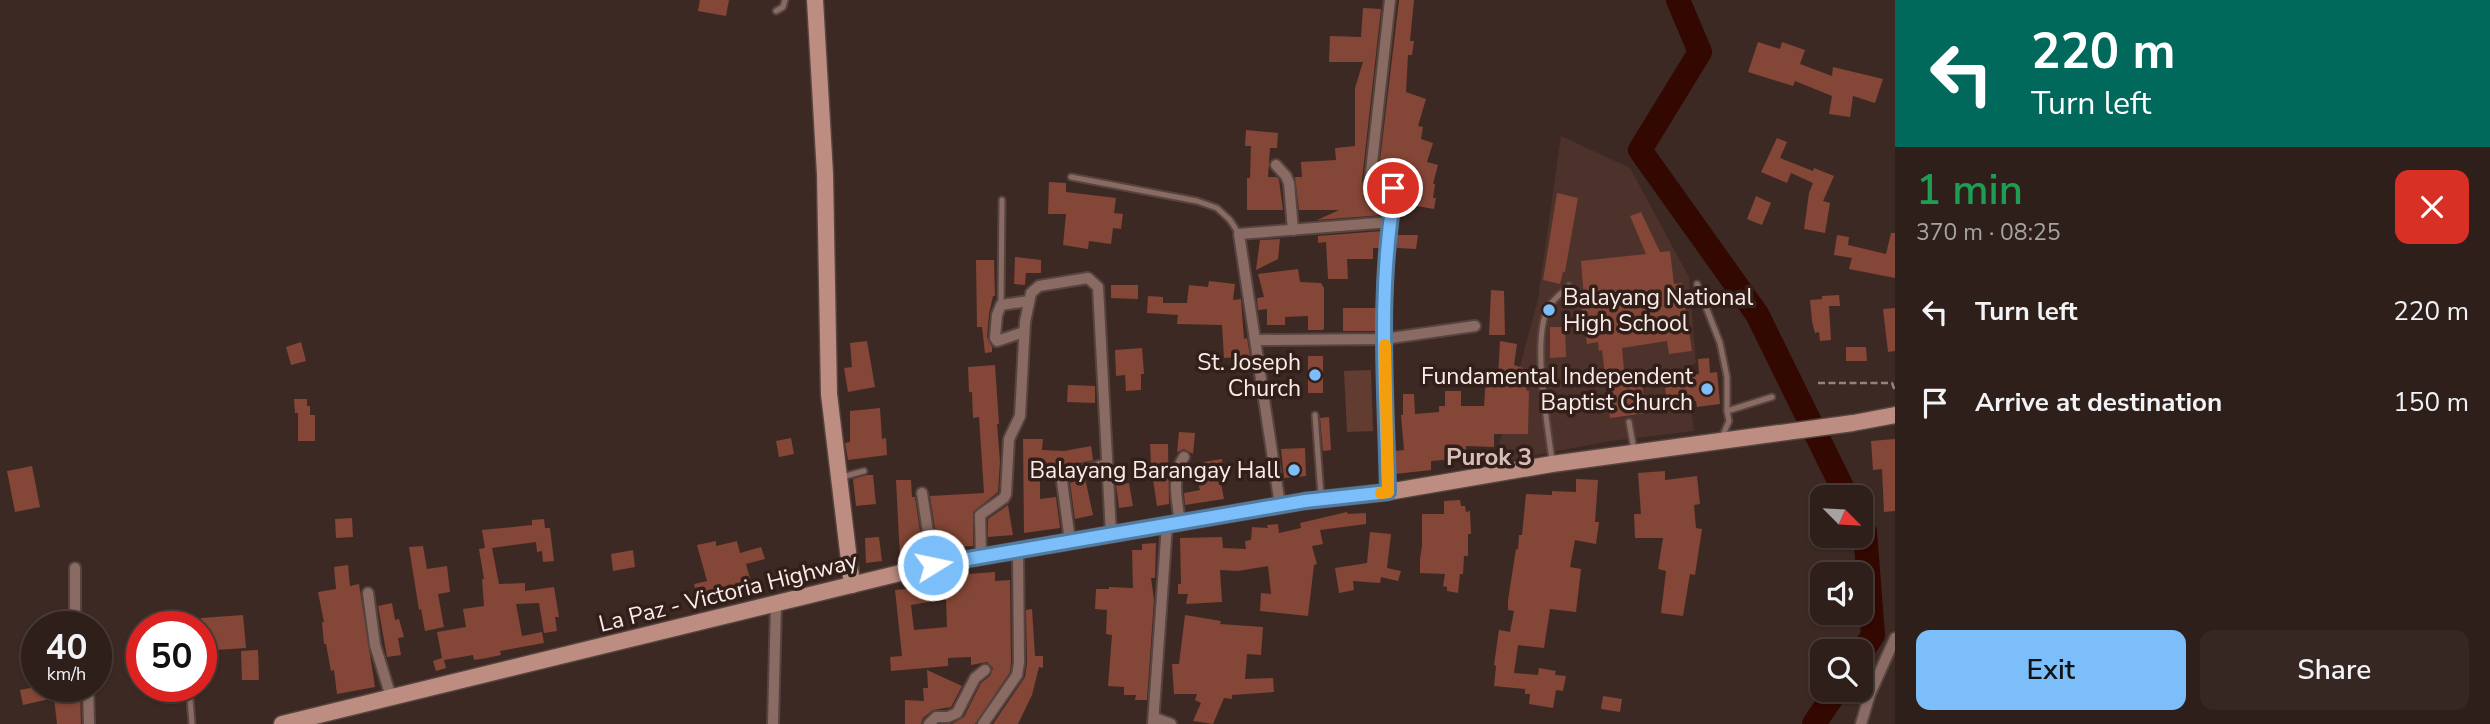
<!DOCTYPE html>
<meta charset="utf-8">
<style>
body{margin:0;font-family:"Nunito Sans",sans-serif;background:#362723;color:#f1f3f6;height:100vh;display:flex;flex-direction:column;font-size:26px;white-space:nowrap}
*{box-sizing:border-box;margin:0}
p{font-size:23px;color:#a7a2a2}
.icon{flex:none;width:38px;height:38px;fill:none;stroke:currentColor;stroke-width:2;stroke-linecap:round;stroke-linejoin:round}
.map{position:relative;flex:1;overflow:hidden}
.details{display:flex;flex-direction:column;background:#2e1f1a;width:595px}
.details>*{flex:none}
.banner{background:#00695c;color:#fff;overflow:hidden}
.needle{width:46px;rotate:114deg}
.fabs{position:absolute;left:1810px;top:485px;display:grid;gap:14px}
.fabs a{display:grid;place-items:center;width:63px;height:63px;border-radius:14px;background:#2e1f1a;box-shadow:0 2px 5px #0004,0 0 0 2px #493d39;font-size:35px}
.speed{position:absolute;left:21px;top:611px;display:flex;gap:14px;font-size:35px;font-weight:700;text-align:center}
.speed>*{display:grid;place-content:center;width:91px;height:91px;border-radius:50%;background:#2e1f1a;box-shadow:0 2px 5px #0004,0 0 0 2px #493d39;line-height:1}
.speed small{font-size:18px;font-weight:400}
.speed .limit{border:10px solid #d22;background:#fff;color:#111}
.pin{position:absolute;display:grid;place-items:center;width:60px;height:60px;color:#fff;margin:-30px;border:4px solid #fff;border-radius:50%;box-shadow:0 2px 7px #0007}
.me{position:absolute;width:77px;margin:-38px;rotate:80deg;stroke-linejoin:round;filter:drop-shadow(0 0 5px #0008)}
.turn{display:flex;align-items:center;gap:24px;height:147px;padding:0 21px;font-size:32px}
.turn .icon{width:91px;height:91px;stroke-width:2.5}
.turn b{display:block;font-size:49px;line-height:60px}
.round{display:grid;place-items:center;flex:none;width:74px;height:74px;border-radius:14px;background:#362723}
.head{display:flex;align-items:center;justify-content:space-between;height:119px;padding:0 21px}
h1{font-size:42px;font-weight:600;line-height:52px;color:#1e9e55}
.primary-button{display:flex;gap:14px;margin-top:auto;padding:14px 21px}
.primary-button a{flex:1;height:80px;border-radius:14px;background:#7cbef9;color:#111;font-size:28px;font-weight:600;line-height:80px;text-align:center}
.primary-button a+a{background:#362723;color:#f1f3f6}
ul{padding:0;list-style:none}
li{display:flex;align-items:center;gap:21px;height:91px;padding:0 21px}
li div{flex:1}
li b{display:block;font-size:26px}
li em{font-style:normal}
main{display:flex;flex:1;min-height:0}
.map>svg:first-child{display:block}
.built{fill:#4c322a}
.green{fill:#623c31}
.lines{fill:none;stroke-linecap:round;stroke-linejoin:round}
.river{stroke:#320801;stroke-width:24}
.building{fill:#844636;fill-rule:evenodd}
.lane-casing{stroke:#57443f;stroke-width:9}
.street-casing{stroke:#57443f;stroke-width:14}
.secondary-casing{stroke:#57443f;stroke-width:19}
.path{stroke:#93827d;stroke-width:2.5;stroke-dasharray:7 3.5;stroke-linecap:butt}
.lane{stroke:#896b63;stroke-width:5}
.street{stroke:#896b63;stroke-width:10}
.secondary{stroke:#bc8d80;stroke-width:16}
.route-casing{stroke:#517ca2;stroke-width:18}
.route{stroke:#7cbef9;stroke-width:12}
.slow{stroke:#f59e0b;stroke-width:12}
.poi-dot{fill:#7cbef9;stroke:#321f1a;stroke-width:2.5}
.labels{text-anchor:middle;stroke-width:7;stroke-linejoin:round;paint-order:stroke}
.poi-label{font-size:23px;fill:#faece8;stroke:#321f1a;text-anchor:end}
.street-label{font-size:23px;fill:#faece8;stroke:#321f1a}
.neighbourhood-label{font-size:24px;font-weight:bold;fill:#d8beb7;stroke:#321f1a}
</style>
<main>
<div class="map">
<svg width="1895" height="724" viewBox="0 0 1895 724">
<rect width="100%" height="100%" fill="#3d2923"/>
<path class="built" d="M 1561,136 L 1630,168 L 1689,277 L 1696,363 L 1686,368 L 1694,431 L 1610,441 L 1494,463 L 1538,299 Z"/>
<path class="green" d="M 1371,370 L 1373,431 L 1347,432 L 1344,371 Z"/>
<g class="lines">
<g class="river">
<path d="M 1678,0 L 1700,52 L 1640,150 L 1757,314 L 1847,497"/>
<path d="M 1860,523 L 1865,532 L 1873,635 L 1860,655"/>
<path d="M 1814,724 L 1837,690"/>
</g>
</g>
<g class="building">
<path d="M 700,0 L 729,0 L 726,16 L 698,11 Z"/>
<path d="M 1399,0 L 1414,0 L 1410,41 L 1414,41 L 1412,55 L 1408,55 L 1406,92 L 1426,99 L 1418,126 L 1423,127 L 1421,139 L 1433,143 L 1427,162 L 1438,165 L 1433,184 L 1435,184 L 1433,198 L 1436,198 L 1434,209 L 1417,206 L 1421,181 L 1390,172 L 1390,179 L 1378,177 Z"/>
<path d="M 1363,8 L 1381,9 L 1362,180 L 1363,185 L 1369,190 L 1386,194 L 1383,215 L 1317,220 L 1339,210 L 1299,210 L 1295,177 L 1302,177 L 1301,162 L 1336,160 L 1335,148 L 1355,146 L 1355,88 L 1363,62 L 1329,62 L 1330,36 L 1361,37 Z"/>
<path d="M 1758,42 L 1780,49 L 1782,42 L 1805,50 L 1800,64 L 1832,76 L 1833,67 L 1883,79 L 1875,103 L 1853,96 L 1850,117 L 1829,114 L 1832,96 L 1795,81 L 1793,86 L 1748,72 Z"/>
<path d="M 1246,130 L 1278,133 L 1277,148 L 1270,148 L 1268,177 L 1277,177 L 1279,180 L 1283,210 L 1247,210 L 1247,178 L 1250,178 L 1251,146 L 1245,146 Z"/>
<path d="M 1777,138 L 1787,142 L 1780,158 L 1813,171 L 1814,168 L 1834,176 L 1823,201 L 1830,203 L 1825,233 L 1804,229 L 1809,193 L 1813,183 L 1791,173 L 1787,183 L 1761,172 Z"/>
<path d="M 1049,182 L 1066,183 L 1066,192 L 1116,198 L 1114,213 L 1123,214 L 1121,229 L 1113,228 L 1111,244 L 1089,241 L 1088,249 L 1063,245 L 1066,214 L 1048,214 Z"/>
<path d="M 1557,193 L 1578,198 L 1565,272 L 1563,272 L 1560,284 L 1543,280 Z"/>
<path d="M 1756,196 L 1771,203 L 1762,225 L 1747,219 Z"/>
<path d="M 1641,212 L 1660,252 L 1670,251 L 1674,284 L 1682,283 L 1692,351 L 1669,354 L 1667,341 L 1622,348 L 1625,380 L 1641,377 L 1646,413 L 1610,418 L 1602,350 L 1599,351 L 1598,342 L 1587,344 L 1580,300 L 1584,299 L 1581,261 L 1646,254 L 1630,216 Z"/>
<path d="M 1382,231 L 1381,248 L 1373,248 L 1373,259 L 1347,259 L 1348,279 L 1328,279 L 1326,242 L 1318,243 L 1318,236 Z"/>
<path d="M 1891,233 L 1895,233 L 1895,278 L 1849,269 L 1852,258 L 1834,255 L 1837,235 L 1849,237 L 1848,245 L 1886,254 Z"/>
<path d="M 1397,235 L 1418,235 L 1416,249 L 1397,248 Z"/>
<path d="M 1280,239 L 1278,259 L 1256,270 L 1260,240 Z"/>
<path d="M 1015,257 L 1041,260 L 1041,273 L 1026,273 L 1025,285 L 1014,284 Z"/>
<path d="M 976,260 L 994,260 L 995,296 L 993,296 L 989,314 L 987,337 L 992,347 L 992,352 L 985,353 L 982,327 L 977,327 Z"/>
<path d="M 1298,269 L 1300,282 L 1321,283 L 1324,288 L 1324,329 L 1322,330 L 1308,330 L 1308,316 L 1285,317 L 1285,325 L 1267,325 L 1267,309 L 1258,310 L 1257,298 L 1264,297 L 1258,274 Z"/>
<path d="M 1209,281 L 1235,284 L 1233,300 L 1241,299 L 1244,339 L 1247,338 L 1250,356 L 1224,358 L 1222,325 L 1177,324 L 1178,315 L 1147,313 L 1148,296 L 1163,297 L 1163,303 L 1187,303 L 1189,285 L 1208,287 Z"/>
<path d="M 1111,285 L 1138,285 L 1138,299 L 1111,298 Z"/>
<path d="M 1491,290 L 1504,291 L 1505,335 L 1489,335 Z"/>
<path d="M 1839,295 L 1840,306 L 1829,306 L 1831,340 L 1820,341 L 1819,332 L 1815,333 L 1812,321 L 1810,300 L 1822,299 L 1822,296 Z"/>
<path d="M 1343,308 L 1378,308 L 1377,331 L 1343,331 Z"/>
<path d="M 1895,308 L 1895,351 L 1888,352 L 1883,309 Z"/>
<path d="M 1550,327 L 1565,327 L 1566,357 L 1550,358 Z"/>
<path d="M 867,341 L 875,387 L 848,392 L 844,368 L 852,367 L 850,343 Z"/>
<path d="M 1500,341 L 1517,344 L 1514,365 L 1529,370 L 1526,390 L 1529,391 L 1528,434 L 1494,434 L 1494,447 L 1466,446 L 1466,458 L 1431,461 L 1431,470 L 1395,474 L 1395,451 L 1404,450 L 1401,415 L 1403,415 L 1403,394 L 1414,394 L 1415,414 L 1439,412 L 1439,406 L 1445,406 L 1445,391 L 1461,391 L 1461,406 L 1484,406 L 1486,377 L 1498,377 Z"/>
<path d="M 301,342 L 306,361 L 291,365 L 286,347 Z"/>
<path d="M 1846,347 L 1866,347 L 1867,361 L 1846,361 Z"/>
<path d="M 1142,348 L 1144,374 L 1141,374 L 1141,390 L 1126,391 L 1125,375 L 1116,376 L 1115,350 Z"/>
<rect x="1308" y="356" width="15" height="37"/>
<path d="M 1709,358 L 1710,373 L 1717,372 L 1720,404 L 1697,407 L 1696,401 L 1668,406 L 1664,382 L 1694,377 L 1693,375 L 1699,374 L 1698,359 Z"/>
<path d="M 995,365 L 999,424 L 997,424 L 1000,461 L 998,492 L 973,512 L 973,546 L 938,548 L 930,496 L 984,493 L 979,417 L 973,418 L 972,392 L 969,392 L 968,367 Z"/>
<path d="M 1068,385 L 1095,386 L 1095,403 L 1067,402 Z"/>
<path d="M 294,399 L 307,399 L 307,406 L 310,406 L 310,415 L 315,415 L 315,441 L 298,441 L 298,413 L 295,413 Z"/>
<path d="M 880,408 L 882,439 L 886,438 L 887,455 L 848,460 L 845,443 L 850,442 L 850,411 Z"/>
<path d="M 1329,417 L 1331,450 L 1323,451 L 1320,418 Z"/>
<path d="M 1179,432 L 1195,433 L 1193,454 L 1184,449 L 1177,452 Z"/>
<path d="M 791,438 L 794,454 L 779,457 L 776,441 Z"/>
<path d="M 1023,439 L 1043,439 L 1042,450 L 1064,451 L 1091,446 L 1093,460 L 1064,467 L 1058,472 L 1040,472 L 1040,499 L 1056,497 L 1060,528 L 1024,533 Z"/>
<path d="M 1895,439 L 1895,511 L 1884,512 L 1882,469 L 1873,470 L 1871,441 Z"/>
<path d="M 1150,444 L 1168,444 L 1169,504 L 1157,506 L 1151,466 Z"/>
<path d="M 1305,448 L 1306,476 L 1284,478 L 1281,449 Z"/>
<path d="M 1222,459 L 1224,477 L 1220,478 L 1224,499 L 1185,505 L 1184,493 L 1200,490 L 1198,483 L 1206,482 L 1203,462 Z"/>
<path d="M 32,466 L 40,507 L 15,512 L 7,471 Z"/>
<path d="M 1665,471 L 1665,480 L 1697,476 L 1700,504 L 1694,505 L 1696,528 L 1702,529 L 1695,575 L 1690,574 L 1683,616 L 1661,613 L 1666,571 L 1658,569 L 1663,538 L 1635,538 L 1634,514 L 1641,514 L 1638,473 Z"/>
<path d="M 867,475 L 873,475 L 876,504 L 856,506 L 853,479 Z"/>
<path d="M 1085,478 L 1093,515 L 1075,519 L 1070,483 Z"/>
<path d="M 1576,479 L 1598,480 L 1595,522 L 1599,522 L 1596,544 L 1575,540 L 1570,567 L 1581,569 L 1576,612 L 1550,609 L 1544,648 L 1518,645 L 1514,673 L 1538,675 L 1539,668 L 1556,671 L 1555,675 L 1566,676 L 1563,691 L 1556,690 L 1553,708 L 1529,704 L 1530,694 L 1525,694 L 1525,689 L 1494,686 L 1496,666 L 1494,665 L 1499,630 L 1510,632 L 1514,611 L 1508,610 L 1508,600 L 1516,549 L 1518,549 L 1519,535 L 1522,535 L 1526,494 L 1552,495 L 1552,491 L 1576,492 Z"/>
<path d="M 896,480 L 911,480 L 912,497 L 915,497 L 923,551 L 900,558 Z"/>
<path d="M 1129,483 L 1133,506 L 1119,508 L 1116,485 Z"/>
<path d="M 1460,500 L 1461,506 L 1465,506 L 1466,512 L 1470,511 L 1471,534 L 1468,534 L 1468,556 L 1464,556 L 1463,574 L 1460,574 L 1458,593 L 1447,591 L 1447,587 L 1443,586 L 1445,574 L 1420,573 L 1420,559 L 1422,546 L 1422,514 L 1444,514 L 1444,501 Z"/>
<path d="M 1008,505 L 1013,535 L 988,537 L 988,519 Z"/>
<path d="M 1347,512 L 1348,514 L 1366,513 L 1366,524 L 1320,530 L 1323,544 L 1312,546 L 1317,564 L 1314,565 L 1308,616 L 1260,611 L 1261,593 L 1271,594 L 1268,566 L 1238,571 L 1220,570 L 1222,602 L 1186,604 L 1188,594 L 1178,594 L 1178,584 L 1181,584 L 1180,538 L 1222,537 L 1223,548 L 1246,549 L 1245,541 L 1251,540 L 1252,527 L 1268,528 L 1267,525 L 1278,524 L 1279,533 L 1301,528 L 1300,523 Z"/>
<path d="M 352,518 L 353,537 L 336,538 L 335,519 Z"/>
<path d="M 544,519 L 545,528 L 550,528 L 554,561 L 543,562 L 542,551 L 537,552 L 536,542 L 492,548 L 499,584 L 525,583 L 525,591 L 554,587 L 559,617 L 555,617 L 557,631 L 544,633 L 539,603 L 516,604 L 522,636 L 542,632 L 544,643 L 500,651 L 501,655 L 487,658 L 474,660 L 473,655 L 444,660 L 446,668 L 436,671 L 433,661 L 442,658 L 437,632 L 466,627 L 463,609 L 484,606 L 482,579 L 484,579 L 479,549 L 485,548 L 482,530 L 532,525 L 532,520 Z"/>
<path d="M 1370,532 L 1391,534 L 1387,568 L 1401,571 L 1398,581 L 1381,577 L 1380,583 L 1353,581 L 1354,590 L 1339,593 L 1335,568 L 1367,563 Z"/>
<path d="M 879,537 L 882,561 L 866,563 L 865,538 Z"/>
<path d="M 716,541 L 716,546 L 737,541 L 740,553 L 761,547 L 765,559 L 746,564 L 752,586 L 732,591 L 733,596 L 698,601 L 694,584 L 707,581 L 697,545 Z"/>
<path d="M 1156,543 L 1155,578 L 1151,578 L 1154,600 L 1147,700 L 1135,700 L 1136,695 L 1124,695 L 1124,687 L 1108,686 L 1112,635 L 1106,634 L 1107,610 L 1095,609 L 1096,589 L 1109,589 L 1109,587 L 1133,588 L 1132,550 L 1142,550 L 1142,544 Z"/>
<path d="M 423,546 L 427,569 L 447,566 L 450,592 L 438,594 L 444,627 L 425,631 L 421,609 L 419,610 L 409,547 Z"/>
<path d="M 633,550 L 635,567 L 613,571 L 611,554 Z"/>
<path d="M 348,565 L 350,586 L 359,584 L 375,687 L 337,694 L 334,670 L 331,671 L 326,644 L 324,644 L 322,622 L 324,622 L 318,592 L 336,589 L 334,567 Z"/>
<path d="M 967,570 L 968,574 L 995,572 L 995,581 L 1010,580 L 1011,662 L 1010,672 L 975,724 L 952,724 L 964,717 L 981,683 L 990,676 L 993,668 L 987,662 L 971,665 L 971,657 L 948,658 L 948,666 L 891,671 L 890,657 L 902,656 L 895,590 L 933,587 L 932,582 L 956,579 L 955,572 ZM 946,599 L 947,627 L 914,630 L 911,605 Z"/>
<path d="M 392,603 L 395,620 L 399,619 L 404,637 L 398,638 L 401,655 L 387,657 L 378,606 Z"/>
<path d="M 1032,609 L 1035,656 L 1043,656 L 1043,668 L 1039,667 L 1032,695 L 1018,724 L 993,724 L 1025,677 L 1027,663 L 1026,610 Z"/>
<path d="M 243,615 L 246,648 L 201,651 L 201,618 Z"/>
<path d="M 1185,615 L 1221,621 L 1220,624 L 1263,627 L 1261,655 L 1247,654 L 1245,679 L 1273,678 L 1274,692 L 1232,695 L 1232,699 L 1224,698 L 1213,724 L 1193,721 L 1201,703 L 1195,700 L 1197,694 L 1174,694 L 1172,664 L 1179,664 Z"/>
<path d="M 258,650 L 259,680 L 242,680 L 241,651 Z"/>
<path d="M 927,670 L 962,686 L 951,707 L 933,710 L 923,718 L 921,724 L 905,724 L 905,700 L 924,701 L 923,688 L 928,688 Z"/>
<path d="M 40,686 L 80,686 L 81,724 L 57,724 L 54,698 L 23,705 L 20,690 Z"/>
<path d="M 1603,696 L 1622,699 L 1620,712 L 1601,709 Z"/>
</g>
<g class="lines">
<defs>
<g id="lane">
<path d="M 776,11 L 783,7 L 785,0"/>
<path d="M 1071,177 L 1197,201 L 1217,208 L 1230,220 L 1239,234"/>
<path d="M 1697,284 L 1720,343 L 1727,377 L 1727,411"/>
<path d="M 1001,305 L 1002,200"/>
<path d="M 1315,415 L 1321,496"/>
<path d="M 1629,422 L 1634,450"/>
<path d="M 1722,437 L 1729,421 L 1727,411 L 1772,397"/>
<path d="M 1552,461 C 1548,426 1530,333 1550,305 C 1555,298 1563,292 1569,286"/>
<path d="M 842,477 L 864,471"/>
<path d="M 189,686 L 192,724"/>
</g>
<g id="street">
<path d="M 1390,0 L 1370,181 C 1378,188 1389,182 1395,191 L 1390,222"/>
<path d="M 1276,165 L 1286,176 L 1289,183 L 1293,230"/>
<path d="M 1024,332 L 997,341 L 995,338 L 997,315 L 1001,305 L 1029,301"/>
<path d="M 1256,340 L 1384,339 L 1475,326"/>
<path d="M 922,493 L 933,565"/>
<path d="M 1280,505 L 1239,234 L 1390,222 L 1384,339 L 1388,492"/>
<path d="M 1180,522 C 1177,501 1171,476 1184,457"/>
<path d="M 1070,541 L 1062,481 L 1066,475 L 1107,464"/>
<path d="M 981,556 L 980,515 L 1004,498 L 1006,494 L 1009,439 L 1020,416 L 1025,322 L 1031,293 L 1039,286 L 1088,278 L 1098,287 L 1111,534"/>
<path d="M 75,568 L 75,626"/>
<path d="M 368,593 L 375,645 L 391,697"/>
<path d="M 88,686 L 89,724"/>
<path d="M 1155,718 L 1171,724"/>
<path d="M 773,724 L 776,604"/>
<path d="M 929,724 L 936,717 L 948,717 L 957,713 L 975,678 L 985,670"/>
<path d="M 983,724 L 1017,675 L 1019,663 L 1018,550"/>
<path d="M 1153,724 L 1167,524"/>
<path d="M 1861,724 L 1870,694 L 1895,638"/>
</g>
<g id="secondary">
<path d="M 815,0 L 825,174 L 829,394 L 852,585"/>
<path d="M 282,724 L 933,565 L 1305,501 L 1388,492 L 1552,464 L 1853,423 L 1895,415"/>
</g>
</defs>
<use href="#lane" class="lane-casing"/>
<use href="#street" class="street-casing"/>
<use href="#secondary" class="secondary-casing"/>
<path class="path" d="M 1818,383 L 1892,383 L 1895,391"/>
<use href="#lane" class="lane"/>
<use href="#street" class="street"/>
<use href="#secondary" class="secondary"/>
</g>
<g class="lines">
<defs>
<path id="route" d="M 933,565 L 1305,501 L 1388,492 C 1386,393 1377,289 1395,191 L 1393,188"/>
</defs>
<use href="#route" class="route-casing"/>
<use href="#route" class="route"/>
<path class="slow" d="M 1381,493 L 1388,492 L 1385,345"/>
</g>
<g class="poi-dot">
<circle cx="1549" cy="310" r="7"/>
<circle cx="1315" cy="375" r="7"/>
<circle cx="1707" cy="389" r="7"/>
<circle cx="1294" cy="470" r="7"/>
</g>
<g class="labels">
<g class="poi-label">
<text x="1563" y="305" text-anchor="start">Balayang National<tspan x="1563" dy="26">High School</tspan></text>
<text x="1301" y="370">St. Joseph<tspan x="1301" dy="26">Church</tspan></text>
<text x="1693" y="384">Fundamental Independent<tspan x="1693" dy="26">Baptist Church</tspan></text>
<text x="1280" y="478">Balayang Barangay Hall</text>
</g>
<g class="street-label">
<text transform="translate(728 592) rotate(-14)" y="8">La Paz - Victoria Highway</text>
</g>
<g class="neighbourhood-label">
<text x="1489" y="465">Purok 3</text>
</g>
</g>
</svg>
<div class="fabs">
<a><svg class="needle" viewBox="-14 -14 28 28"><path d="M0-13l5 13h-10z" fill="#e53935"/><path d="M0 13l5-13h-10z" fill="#a7a2a2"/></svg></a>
<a><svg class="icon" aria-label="sound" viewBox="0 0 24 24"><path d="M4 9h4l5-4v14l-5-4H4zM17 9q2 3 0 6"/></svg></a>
<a><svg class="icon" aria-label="search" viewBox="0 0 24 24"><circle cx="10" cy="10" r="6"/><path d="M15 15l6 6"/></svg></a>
</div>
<div class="speed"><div>40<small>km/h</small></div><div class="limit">50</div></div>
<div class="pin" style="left:1393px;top:188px;background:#d93025"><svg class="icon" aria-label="arrive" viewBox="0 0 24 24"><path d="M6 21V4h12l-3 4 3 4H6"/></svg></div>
<svg class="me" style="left:933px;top:565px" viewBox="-20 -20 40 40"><circle r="17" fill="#7cbef9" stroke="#fff" stroke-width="3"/><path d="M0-11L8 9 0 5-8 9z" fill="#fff"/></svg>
</div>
<section class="details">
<div class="banner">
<div class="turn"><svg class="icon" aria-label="left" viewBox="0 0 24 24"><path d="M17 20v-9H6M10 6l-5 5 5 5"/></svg><div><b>220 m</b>Turn left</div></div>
</div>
<div class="head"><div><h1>1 min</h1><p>370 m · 08:25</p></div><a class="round" style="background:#d93025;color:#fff"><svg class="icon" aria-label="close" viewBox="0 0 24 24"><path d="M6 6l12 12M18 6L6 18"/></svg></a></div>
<ul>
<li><svg class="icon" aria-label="left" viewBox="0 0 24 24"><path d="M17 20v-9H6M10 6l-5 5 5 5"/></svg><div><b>Turn left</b></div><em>220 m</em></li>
<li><svg class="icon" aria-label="arrive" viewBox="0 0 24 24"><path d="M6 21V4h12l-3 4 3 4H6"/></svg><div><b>Arrive at destination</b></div><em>150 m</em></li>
</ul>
<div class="primary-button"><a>Exit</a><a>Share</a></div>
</section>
</main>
